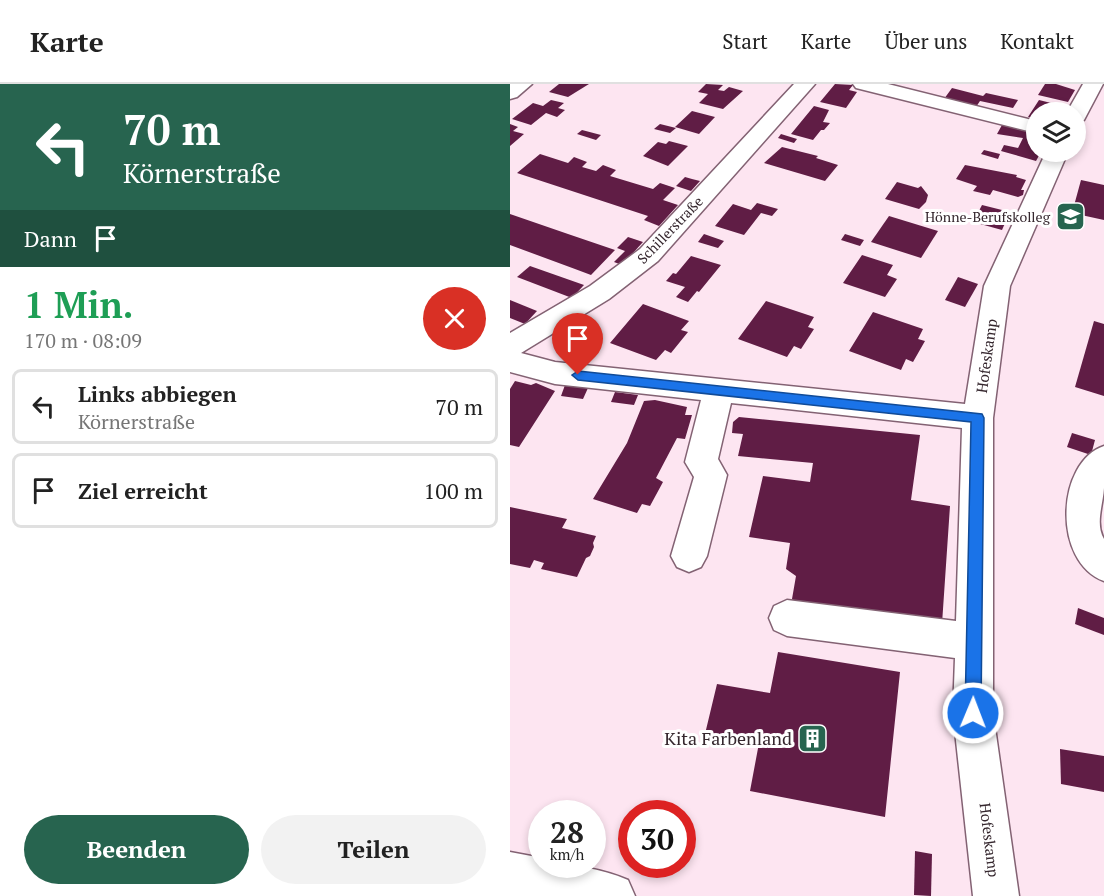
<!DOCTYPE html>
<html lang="de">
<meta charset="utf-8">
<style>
body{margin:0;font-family:"PT Serif",serif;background:#f2f2f2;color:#222;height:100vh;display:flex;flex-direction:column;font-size:22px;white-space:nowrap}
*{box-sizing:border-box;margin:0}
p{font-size:20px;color:#767676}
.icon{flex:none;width:33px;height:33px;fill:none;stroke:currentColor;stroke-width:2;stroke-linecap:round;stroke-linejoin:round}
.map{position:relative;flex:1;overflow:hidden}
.drawer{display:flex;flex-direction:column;background:#fff;width:510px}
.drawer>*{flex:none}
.hud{background:#27644f;color:#fff;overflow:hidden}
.tools{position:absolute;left:516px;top:18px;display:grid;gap:12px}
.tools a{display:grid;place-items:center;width:60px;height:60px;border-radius:50%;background:#fff;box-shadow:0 3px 9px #0003;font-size:30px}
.speed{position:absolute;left:18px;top:716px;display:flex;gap:12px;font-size:30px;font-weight:700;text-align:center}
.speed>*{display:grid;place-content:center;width:78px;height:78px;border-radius:50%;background:#fff;box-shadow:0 3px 9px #0003;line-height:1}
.speed small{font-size:15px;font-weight:400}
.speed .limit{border:9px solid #d22;background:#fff;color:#111}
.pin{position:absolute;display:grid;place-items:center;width:51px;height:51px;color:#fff;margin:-62px -26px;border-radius:50% 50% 50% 0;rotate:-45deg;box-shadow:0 0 6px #0007}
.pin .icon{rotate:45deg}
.me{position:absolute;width:66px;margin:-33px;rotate:1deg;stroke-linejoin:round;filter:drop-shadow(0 0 4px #0008)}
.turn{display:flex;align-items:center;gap:21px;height:126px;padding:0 24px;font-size:27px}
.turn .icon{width:78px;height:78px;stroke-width:2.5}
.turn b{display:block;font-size:42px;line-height:51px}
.then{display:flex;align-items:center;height:57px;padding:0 24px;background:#0003;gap:12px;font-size:22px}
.round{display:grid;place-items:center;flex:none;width:63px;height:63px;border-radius:32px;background:#f2f2f2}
.headline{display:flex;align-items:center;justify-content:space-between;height:102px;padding:0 24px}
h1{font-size:36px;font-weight:700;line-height:45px;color:#1e9e55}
.cta{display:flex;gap:12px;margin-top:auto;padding:12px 24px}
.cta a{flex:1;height:69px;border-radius:36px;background:#27644f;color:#fff;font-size:24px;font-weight:700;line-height:69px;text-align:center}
.cta a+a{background:#f2f2f2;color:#222}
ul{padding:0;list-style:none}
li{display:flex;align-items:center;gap:18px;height:75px;margin:0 12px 9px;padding:0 12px;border:3px solid #e0e0e0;border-radius:9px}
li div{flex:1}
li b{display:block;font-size:22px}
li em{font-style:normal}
header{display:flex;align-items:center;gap:36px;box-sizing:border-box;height:84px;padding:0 30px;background:#fff;border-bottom:2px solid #e0e0e0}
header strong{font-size:28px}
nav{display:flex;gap:33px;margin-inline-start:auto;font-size:21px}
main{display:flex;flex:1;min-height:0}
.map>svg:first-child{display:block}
.building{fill:#601d45}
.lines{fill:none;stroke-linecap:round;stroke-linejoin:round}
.minor-casing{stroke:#836273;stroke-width:3}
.minor{fill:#fff;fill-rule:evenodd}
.route{fill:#1a73e8;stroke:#114b97;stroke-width:1.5}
.labels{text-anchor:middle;stroke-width:6;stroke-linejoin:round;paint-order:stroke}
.far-poi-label{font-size:14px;fill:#35272e;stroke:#fff;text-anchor:end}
.far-street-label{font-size:14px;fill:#35272e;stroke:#fff}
.street-label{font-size:15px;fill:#35272e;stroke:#fff}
.near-poi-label{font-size:18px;fill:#35272e;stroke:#fff;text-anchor:end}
</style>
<header>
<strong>Karte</strong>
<nav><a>Start</a><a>Karte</a><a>Über uns</a><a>Kontakt</a></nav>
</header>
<main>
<section class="drawer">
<div class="hud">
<div class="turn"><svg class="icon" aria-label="left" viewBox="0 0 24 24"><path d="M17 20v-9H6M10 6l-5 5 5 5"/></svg><div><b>70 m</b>Körnerstraße</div></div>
<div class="then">Dann<svg class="icon" aria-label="arrive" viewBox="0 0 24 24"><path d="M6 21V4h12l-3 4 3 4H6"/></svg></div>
</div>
<div class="headline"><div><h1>1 Min.</h1><p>170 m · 08:09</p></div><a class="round" style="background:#d93025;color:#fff"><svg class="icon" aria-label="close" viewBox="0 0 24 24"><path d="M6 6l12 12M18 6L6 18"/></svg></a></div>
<ul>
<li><svg class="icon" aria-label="left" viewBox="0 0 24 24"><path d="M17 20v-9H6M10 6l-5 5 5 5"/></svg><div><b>Links abbiegen</b><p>Körnerstraße</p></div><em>70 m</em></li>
<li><svg class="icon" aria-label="arrive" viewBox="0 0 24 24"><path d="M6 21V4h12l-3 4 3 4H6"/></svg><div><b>Ziel erreicht</b></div><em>100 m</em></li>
</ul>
<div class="cta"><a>Beenden</a><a>Teilen</a></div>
</section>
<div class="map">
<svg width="594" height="812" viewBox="0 0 594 812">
<rect width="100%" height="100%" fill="#fde5f1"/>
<g class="building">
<path d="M 49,0 L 79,0 L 58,13 L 39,8 Z"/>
<path d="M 196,0 L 213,1 L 208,6 L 214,7 L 219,3 L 233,7 L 213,25 L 189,19 L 198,10 L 188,8 Z"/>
<path d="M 325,0 L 343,1 L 339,6 L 347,8 L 336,24 L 310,18 Z"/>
<path d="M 535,0 L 546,0 L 565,6 L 558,18 L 528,11 Z"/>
<path d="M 442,4 L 473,12 L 476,9 L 508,16 L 503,24 L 470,17 L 466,23 L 434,15 Z"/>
<path d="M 41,16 L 54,19 L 48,24 L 55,26 L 47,33 L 36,29 L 21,41 L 2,35 L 23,19 L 33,22 Z"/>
<path d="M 529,16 L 545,20 L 543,23 L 553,26 L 551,28 L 526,28 L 526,35 L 518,33 Z"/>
<path d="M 304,22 L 319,26 L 313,38 L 320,39 L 314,46 L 311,46 L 303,56 L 281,50 Z"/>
<path d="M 182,27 L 205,33 L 189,50 L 165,43 Z"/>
<path d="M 0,40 L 8,43 L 3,47 L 14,50 L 0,62 Z"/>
<path d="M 150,40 L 166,44 L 160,49 L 144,45 Z"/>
<path d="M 492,41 L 526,50 L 526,68 L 531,68 L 526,77 L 491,67 L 494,61 L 508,64 L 513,54 L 487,50 Z"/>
<path d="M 72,46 L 91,51 L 86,56 L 67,50 Z"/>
<path d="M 271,50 L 287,55 L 284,59 L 268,54 Z"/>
<path d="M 159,57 L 178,62 L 158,82 L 133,72 L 148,58 L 156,60 Z"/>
<path d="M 272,63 L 308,72 L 306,74 L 328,81 L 315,97 L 254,79 Z"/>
<path d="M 474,66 L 490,70 L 488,75 L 471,70 Z"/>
<path d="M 30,70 L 58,79 L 64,73 L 77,78 L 72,83 L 86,87 L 93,81 L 106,86 L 100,92 L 143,105 L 150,99 L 165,104 L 153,116 L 168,121 L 149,142 L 134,136 L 138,132 L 7,89 Z"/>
<path d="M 455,81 L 507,91 L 506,93 L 516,96 L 511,106 L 514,106 L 513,111 L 508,113 L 483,106 L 480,111 L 463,107 L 467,102 L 446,95 Z"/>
<path d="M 175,93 L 182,95 L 190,97 L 181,107 L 166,102 Z"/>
<path d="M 571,96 L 594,101 L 594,136 L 562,129 Z"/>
<path d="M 387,98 L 408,104 L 411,102 L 418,111 L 416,118 L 409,125 L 375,115 Z"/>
<path d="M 247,119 L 268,125 L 262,132 L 251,129 L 234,151 L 205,142 L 223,120 L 241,126 Z"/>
<path d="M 472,121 L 500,128 L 492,146 L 463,138 Z"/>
<path d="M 0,130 L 58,150 L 105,166 L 81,191 L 65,185 L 0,161 Z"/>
<path d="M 379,132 L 428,147 L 411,174 L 361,158 Z"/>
<path d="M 194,150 L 214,157 L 208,164 L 188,158 Z"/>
<path d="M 335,150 L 354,156 L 350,162 L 331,156 Z"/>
<path d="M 118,153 L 133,158 L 112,181 L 104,178 L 115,167 L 107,164 Z"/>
<path d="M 352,171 L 383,181 L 377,191 L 387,195 L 375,213 L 333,199 Z"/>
<path d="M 181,172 L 211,181 L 189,208 L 187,207 L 178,218 L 166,213 L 175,203 L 156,197 L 163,189 L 166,190 Z"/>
<path d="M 20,182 L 74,201 L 62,214 L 7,193 Z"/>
<path d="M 448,193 L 468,200 L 455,223 L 435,216 Z"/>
<path d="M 0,216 L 27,227 L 15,240 L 0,234 Z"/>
<path d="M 256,217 L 304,233 L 298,243 L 304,245 L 291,265 L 284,262 L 277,273 L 228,255 Z"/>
<path d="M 133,220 L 179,237 L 171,246 L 178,248 L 161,269 L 155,266 L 146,276 L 100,259 Z"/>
<path d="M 363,228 L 413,245 L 408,255 L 415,257 L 403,278 L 396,275 L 391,286 L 339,267 Z"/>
<path d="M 584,237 L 594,240 L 594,312 L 565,303 Z"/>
<path d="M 5,297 L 21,301 L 26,299 L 45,307 L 9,363 L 0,361 L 0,305 Z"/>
<path d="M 55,301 L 78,304 L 73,315 L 51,312 Z"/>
<path d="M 105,308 L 128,311 L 124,321 L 101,318 Z"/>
<path d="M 145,316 L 177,323 L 175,331 L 182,331 L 175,355 L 167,354 L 146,394 L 153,398 L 140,422 L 132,420 L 127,429 L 83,415 L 117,359 L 134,317 Z"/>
<path d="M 229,333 L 410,351 L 401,416 L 440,422 L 432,540 L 284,519 L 282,515 L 286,492 L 276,485 L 280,459 L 239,453 L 253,392 L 300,398 L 303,379 L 228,372 L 233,350 L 222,349 L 223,338 Z"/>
<path d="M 562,349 L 585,356 L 581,371 L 557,363 Z"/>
<path d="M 0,423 L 57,435 L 52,444 L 86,452 L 83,459 L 84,463 L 80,472 L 76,474 L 67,493 L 31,485 L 34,479 L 24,476 L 20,484 L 0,480 Z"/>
<path d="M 568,524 L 594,534 L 594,551 L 565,540 Z"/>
<path d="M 268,568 L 390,588 L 375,733 L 240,707 L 249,659 L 195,650 L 207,600 L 260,609 Z"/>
<path d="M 550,665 L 594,672 L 594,708 L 551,700 Z"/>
<path d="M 405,767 L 422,770 L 421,812 L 404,811 Z"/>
</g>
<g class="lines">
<defs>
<g id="minor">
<path d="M 0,0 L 22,0 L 7,13 L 0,15 Z"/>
<path d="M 284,0 L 305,0 L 148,177 L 99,215 L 11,269 L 45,278 L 455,320 L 474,202 L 536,68 L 558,68 L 500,202 L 483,334 L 483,629 L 509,812 L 463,812 L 443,629 L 445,574 L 277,552 L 264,546 L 259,534 L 264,522 L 277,516 L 446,537 L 452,344 L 221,319 L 208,375 L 217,391 L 197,472 L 191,483 L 179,488 L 167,483 L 161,472 L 184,393 L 175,378 L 191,316 L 45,300 L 0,288 L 0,249 L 80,202 L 130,165 Z"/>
<path d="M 343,0 L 378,0 L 526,37 L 526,49 L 346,4 Z"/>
<path d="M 573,0 L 593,0 L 574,36 L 566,37 L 566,28 L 557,28 Z"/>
<path d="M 594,362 C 594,376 594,391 594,404 C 593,421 585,440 594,455 L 594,497 C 542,478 546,378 594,362 Z"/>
<path d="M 0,768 L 32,774 L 32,780 C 62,780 90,784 118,796 L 125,812 L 0,812 Z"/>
</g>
</defs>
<use href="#minor" class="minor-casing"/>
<use href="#minor" class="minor"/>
</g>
<path class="route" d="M 68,287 L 472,330 L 474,334 L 471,629 L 469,635 L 463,638 L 457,635 L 455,629 L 461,338 L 68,296 L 62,291 Z"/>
<defs>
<symbol id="school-square" viewBox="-11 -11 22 22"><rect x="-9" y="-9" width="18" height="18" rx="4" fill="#27644f" stroke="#fff"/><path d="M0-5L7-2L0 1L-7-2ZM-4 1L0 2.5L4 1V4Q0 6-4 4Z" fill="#fff"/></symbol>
<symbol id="building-square" viewBox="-11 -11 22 22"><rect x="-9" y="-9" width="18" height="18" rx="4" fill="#27644f" stroke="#fff"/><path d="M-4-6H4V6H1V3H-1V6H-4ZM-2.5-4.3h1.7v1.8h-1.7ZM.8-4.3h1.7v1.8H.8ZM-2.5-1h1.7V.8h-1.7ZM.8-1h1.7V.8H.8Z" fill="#fff"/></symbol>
</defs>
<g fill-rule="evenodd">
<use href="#school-square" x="544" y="116" width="33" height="33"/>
<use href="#building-square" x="286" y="638" width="33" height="33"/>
</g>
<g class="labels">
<g class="far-poi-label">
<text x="540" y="138">Hönne-Berufskolleg</text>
</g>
<g class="far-street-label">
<text transform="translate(160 146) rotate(-46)" y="5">Schillerstraße</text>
</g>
<g class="street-label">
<text transform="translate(477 272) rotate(-82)" y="5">Hofeskamp</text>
<text transform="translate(479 756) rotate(83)" y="5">Hofeskamp</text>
</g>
<g class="near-poi-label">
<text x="282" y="661">Kita Farbenland</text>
</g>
</g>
</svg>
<div class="tools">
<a><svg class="icon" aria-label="layers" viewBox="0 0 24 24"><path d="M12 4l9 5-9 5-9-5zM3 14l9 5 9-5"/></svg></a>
</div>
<div class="speed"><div>28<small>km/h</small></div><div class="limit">30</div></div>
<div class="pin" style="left:68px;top:291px;background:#d93025"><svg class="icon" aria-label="arrive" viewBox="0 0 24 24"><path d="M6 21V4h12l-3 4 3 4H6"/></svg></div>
<svg class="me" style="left:463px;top:629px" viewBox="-20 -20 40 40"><circle r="17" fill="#1a73e8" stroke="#fff" stroke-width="3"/><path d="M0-11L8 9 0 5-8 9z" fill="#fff"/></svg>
</div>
</main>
